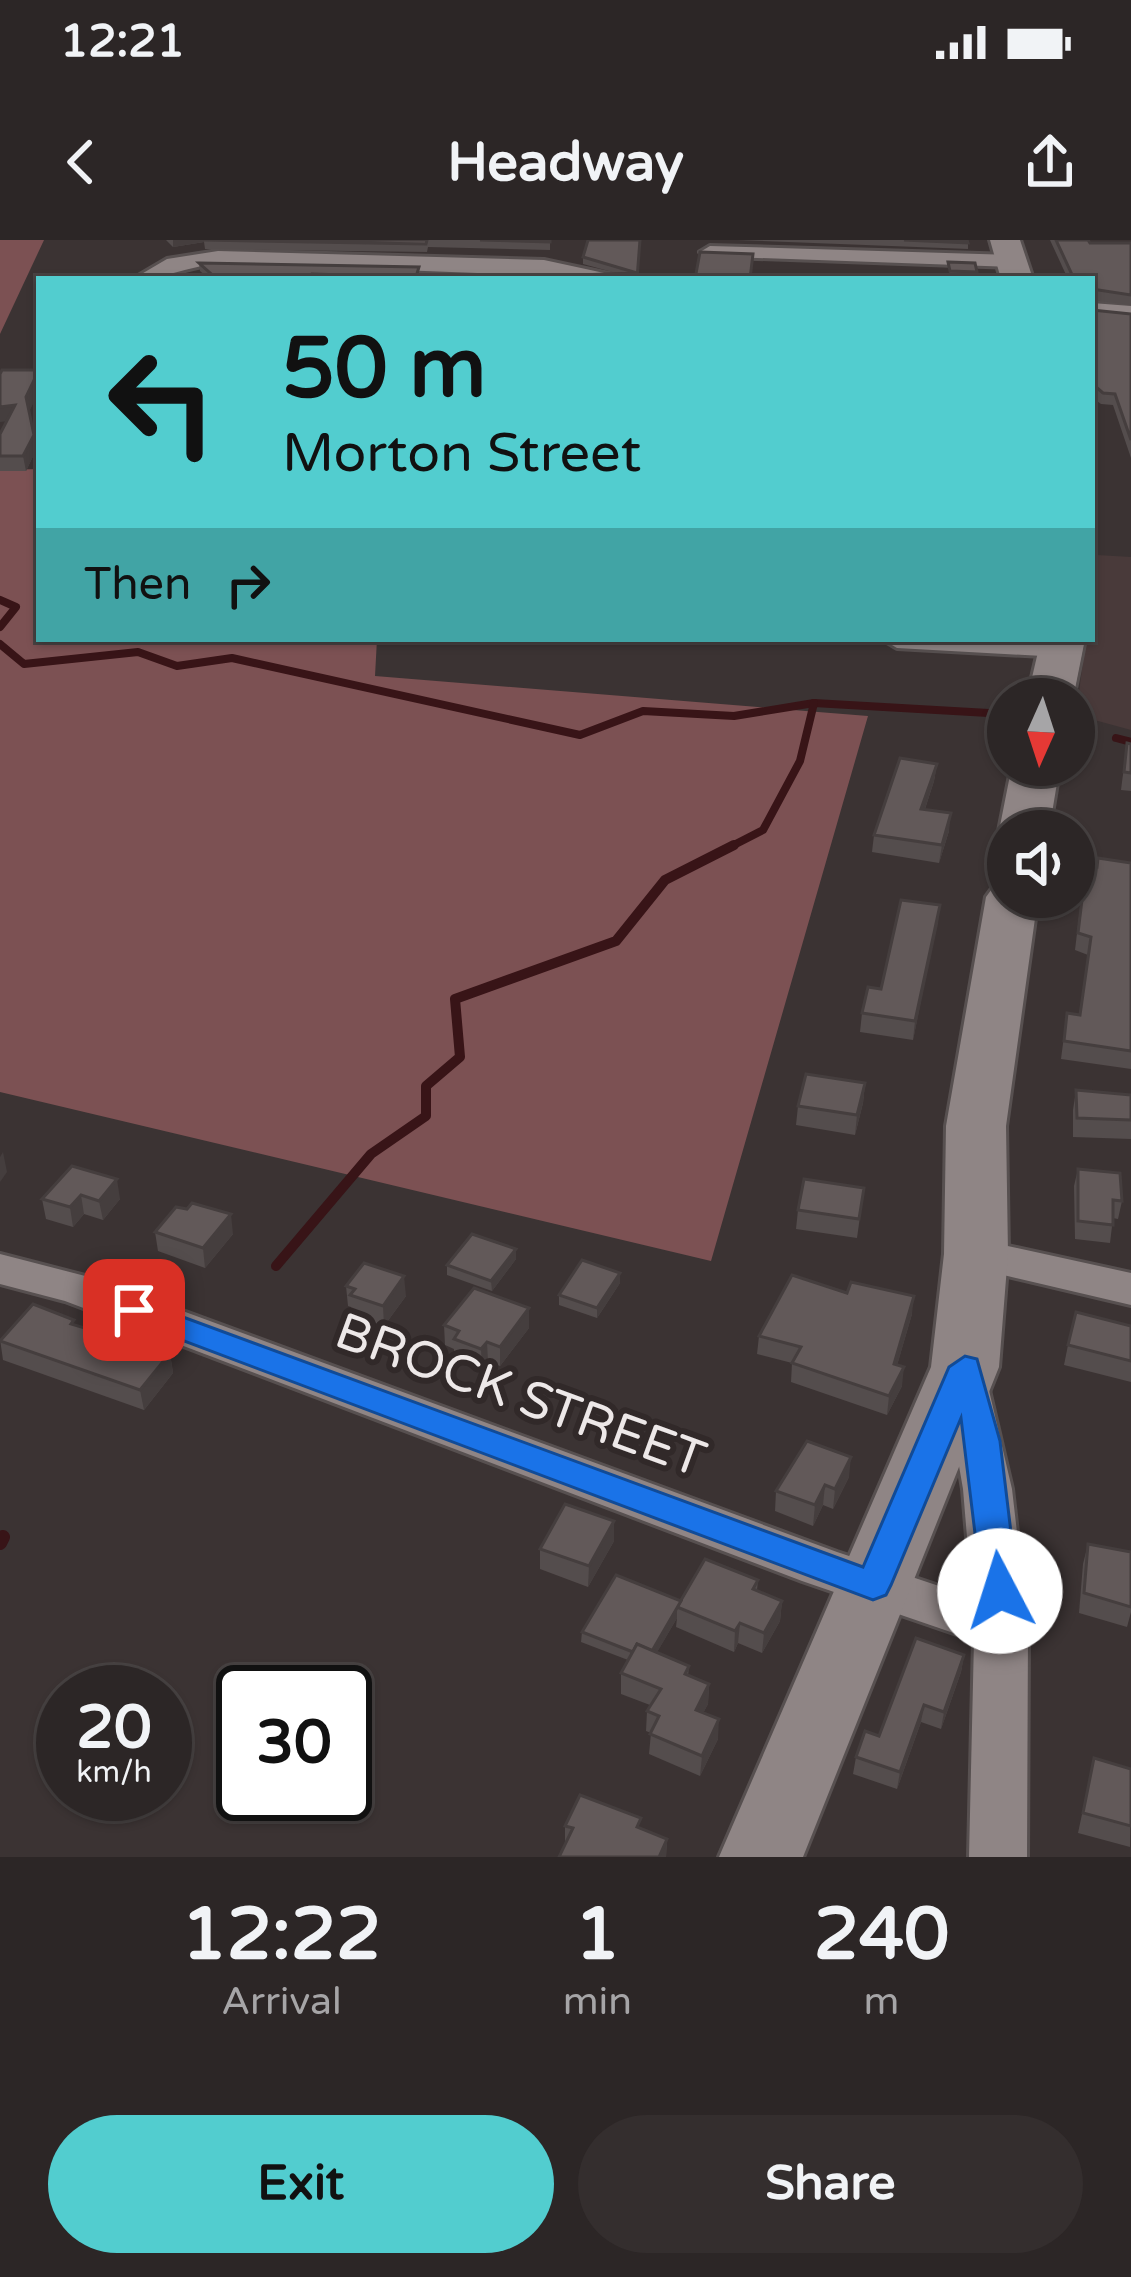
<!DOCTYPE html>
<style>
body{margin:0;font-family:"Varela Round",sans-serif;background:#342e2e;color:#f1f3f6;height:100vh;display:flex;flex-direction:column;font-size:45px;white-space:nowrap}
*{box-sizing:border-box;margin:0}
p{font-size:39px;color:#a6a5a7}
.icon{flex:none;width:66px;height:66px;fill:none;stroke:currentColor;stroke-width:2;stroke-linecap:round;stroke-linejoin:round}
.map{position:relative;height:1617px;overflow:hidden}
.sheet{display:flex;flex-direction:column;background:#2c2626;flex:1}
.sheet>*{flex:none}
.top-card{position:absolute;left:36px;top:36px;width:1059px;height:366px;border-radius:0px;box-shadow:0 3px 9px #0004,0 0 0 3px #484343;background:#52cdcf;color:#111;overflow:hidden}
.needle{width:78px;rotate:183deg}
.fabs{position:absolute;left:987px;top:438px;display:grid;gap:24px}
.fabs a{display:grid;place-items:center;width:108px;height:108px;border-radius:50%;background:#2c2626;box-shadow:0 3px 9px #0004,0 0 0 3px #484343;font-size:60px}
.speed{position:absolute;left:36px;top:1425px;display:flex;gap:24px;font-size:60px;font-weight:700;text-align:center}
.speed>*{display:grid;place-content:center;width:156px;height:156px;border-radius:50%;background:#2c2626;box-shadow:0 3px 9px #0004,0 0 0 3px #484343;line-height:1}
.speed small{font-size:30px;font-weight:400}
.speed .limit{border:6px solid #111;border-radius:18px;background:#fff;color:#111}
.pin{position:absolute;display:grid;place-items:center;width:102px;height:102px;color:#fff;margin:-51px;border-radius:24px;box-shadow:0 6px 18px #0006}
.me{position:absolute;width:132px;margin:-66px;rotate:355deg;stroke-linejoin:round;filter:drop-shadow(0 0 9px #0008)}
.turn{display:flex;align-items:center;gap:42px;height:252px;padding:0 48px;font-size:54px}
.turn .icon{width:156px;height:156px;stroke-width:2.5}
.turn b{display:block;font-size:84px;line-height:102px}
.then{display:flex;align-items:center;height:114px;padding:0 48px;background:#0003;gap:24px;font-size:45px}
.eta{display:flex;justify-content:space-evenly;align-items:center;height:204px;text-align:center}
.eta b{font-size:72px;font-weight:800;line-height:84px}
.button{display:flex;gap:24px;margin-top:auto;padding:24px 48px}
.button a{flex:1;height:138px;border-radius:72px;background:#52cdcf;color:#111;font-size:48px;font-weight:800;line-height:138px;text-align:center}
.button a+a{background:#342e2e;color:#f1f3f6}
.status{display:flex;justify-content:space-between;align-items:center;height:84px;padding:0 60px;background:#2c2626;direction:ltr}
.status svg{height:33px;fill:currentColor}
header{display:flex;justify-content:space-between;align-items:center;height:156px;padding:0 48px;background:#2c2626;font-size:54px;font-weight:800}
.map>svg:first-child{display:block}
.built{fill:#493a3a}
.forest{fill:#7c5153}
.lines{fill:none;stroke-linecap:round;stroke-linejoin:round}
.stream-far2{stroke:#381417;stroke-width:8}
.stream-far1{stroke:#381417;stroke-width:10}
.stream{stroke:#381417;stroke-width:14}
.street-casing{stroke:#575050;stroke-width:6}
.secondary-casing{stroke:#575050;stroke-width:6}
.street{fill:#8f8585;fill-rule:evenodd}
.secondary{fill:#8f8585;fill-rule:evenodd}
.wall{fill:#544d4d}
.shaded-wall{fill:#453e3e}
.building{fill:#625959;stroke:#453e3e;stroke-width:3}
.route{fill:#1a73e8;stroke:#114b97;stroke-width:3}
.labels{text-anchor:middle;stroke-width:12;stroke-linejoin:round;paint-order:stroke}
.near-street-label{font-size:51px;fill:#ede8e8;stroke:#312929}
</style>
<div class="status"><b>12:21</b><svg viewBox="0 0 49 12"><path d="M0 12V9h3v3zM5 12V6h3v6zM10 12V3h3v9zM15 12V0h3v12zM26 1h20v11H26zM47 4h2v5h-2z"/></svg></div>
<header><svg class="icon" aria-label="back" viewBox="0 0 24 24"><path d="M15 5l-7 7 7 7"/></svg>Headway<svg class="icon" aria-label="share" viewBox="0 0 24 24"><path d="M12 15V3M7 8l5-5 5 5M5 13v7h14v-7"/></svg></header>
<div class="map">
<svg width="1131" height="1617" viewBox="0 0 1131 1617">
<rect width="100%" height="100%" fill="#3b3333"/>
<path class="built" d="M 1097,315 L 1131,317 L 1131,490 L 1076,475 L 1086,399 L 1092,399 Z"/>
<g class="forest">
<path d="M 0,0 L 44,0 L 0,94 Z"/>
<path d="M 39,229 L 39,399 L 377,399 L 375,436 L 868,476 L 711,1021 L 0,852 L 0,230 Z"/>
</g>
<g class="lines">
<g class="stream-far2">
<path d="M 0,360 L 16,367 L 0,387"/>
<path d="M 0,404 L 24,424 L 138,412 L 177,426 L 232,418 L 580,495 L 643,471 L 734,476 L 814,463 L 1006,474"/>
<path d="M 1116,498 L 1131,502"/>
<path d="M 728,608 L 763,590 L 800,521 L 814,463"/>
</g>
<path class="stream-far1" d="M 276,1026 L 371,914 L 426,876 L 426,846 L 460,817 L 455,759 L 616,701 L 665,640 L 734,605"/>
<path class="stream" d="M 0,1303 L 3,1297"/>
<defs>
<g id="street">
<path d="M 710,6 L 1013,15 L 1024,21 L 1013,27 L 703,16 L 700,12 Z"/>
<path d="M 218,11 L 544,20 L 632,39 L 218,23 C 188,27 163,39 133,39 L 167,19 Z"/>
<path d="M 1092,63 L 1131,66 L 1131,80 L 1092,77 Z"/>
<path d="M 882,399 L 1061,399 L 1076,408 L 1061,417 L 897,408 Z"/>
<path d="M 976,999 L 1131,1033 L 1131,1065 L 961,1025 L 954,1014 L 961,1003 Z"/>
<path d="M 0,1014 L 93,1038 L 837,1312 L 972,1357 L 963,1249 L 942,1128 L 949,1116 L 965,1111 L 981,1116 L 1012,1249 L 1028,1388 L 1027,1617 L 969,1617 L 974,1400 L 802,1341 L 65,1061 L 0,1044 Z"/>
</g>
<g id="secondary">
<path d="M 990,0 L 1020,0 L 1033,39 L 1001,39 Z"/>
<path d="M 1041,399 L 1085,399 L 1073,459 L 1027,459 Z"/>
<path d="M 1012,525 L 1060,525 L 1049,591 L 1008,591 L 1008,602 L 999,591 Z"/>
<path d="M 1008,642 L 1008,657 L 1038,657 L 1006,886 L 1008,1014 L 999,1127 L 803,1617 L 719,1617 L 931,1127 L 944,1014 L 946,886 L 986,657 L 994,646 Z"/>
</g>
</defs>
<use href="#street" class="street-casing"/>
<use href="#secondary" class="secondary-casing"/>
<use href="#street" class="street"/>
<use href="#secondary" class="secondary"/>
</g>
<g class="wall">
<path d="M 166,0 L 550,0 L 550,10 L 428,7 L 427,12 L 205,9 L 204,2 L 173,7 Z"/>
<path d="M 640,0 L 638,39 L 583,24 L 583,17 Z"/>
<path d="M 737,0 L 967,0 L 968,3 L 968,9 Z"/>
<path d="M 1050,0 L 1088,0 L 1090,3 L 1131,3 L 1131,65 L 1092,60 L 1092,39 L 1068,39 Z"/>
<path d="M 948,22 L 977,32 L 977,38 L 950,38 Z"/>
<path d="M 199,23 L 419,35 L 418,39 L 209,39 L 200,31 Z"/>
<path d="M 1092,70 L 1131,74 L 1131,218 L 1113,165 L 1101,164 L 1094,159 Z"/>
<path d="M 39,151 L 29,171 L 36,210 L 26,231 L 0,231 L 0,194 L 7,181 Z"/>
<path d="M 1127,503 L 1131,504 L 1131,551 L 1121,550 Z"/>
<path d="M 937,524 L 934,541 L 925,569 L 949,591 L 939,623 L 872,612 L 874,595 Z"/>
<path d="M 1131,623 L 1131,829 L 1061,819 L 1067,773 L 1079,775 L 1088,715 L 1075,710 L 1083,643 L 1097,627 Z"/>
<path d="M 940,665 L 913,800 L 860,792 L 862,773 L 881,749 Z"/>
<path d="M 865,843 L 863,863 L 855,895 L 796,885 L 798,866 Z"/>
<path d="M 1076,850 L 1131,855 L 1131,899 L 1073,897 L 1073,870 Z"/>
<path d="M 72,926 L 120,959 L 103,980 L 84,974 L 73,987 L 46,979 L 42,959 Z"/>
<path d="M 1078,929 L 1122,961 L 1118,979 L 1113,978 L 1110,1003 L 1075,999 L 1074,946 Z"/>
<path d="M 864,948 L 857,998 L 796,989 L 798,970 Z"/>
<path d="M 155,992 L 233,994 L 205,1028 L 158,1011 Z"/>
<path d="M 516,1009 L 516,1019 L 492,1051 L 447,1035 L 447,1025 Z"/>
<path d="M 620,1043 L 597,1078 L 559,1065 L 559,1055 Z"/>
<path d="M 346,1046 L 406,1056 L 384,1086 L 352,1075 L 351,1067 L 348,1066 Z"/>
<path d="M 912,1074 L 897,1125 L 902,1146 L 887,1175 L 791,1142 L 792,1123 L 757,1114 L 759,1096 Z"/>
<path d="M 75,1085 L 170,1113 L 173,1133 L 144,1170 L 3,1120 L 0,1099 Z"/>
<path d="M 444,1085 L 529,1088 L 500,1126 L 488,1122 L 482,1129 L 454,1119 L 454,1109 L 445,1105 Z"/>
<path d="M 1131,1086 L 1131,1142 L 1064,1125 L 1068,1105 Z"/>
<path d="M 849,1237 L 833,1269 L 823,1265 L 813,1286 L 775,1271 L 776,1251 Z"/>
<path d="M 614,1301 L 588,1347 L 540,1329 L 540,1309 Z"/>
<path d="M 1088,1304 L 1131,1321 L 1131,1372 L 1127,1387 L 1079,1373 L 1083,1324 Z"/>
<path d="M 758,1340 L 757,1350 L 782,1361 L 780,1381 L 762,1413 L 738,1403 L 734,1412 L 676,1387 L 677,1378 L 657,1412 L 689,1426 L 688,1436 L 709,1444 L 708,1464 L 703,1473 L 718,1499 L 700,1536 L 649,1514 L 651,1493 L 646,1491 L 647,1471 L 650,1465 L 621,1454 L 621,1433 L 628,1420 L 581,1402 L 582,1392 L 681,1361 Z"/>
<path d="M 964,1415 L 961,1432 L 941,1489 L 921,1482 L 897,1549 L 853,1534 L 856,1517 Z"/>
<path d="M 1094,1518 L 1131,1529 L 1130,1607 L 1078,1593 Z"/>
<path d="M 565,1586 L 640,1588 L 667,1599 L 666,1617 L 559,1617 L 565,1604 Z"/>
</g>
<g class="shaded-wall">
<path d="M 173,0 L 208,0 L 204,0 L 204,2 L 173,7 Z"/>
<path d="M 39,132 L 39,151 L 29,172 L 26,157 Z"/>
<path d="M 15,165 L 17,180 L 0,182 L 0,167 Z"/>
<path d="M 34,195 L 36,210 L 26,231 L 23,216 Z"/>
<path d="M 937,524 L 934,541 L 919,587 L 921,569 Z"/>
<path d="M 951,573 L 949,591 L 939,623 L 942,605 Z"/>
<path d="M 940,665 L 938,684 L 913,800 L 915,781 Z"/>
<path d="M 865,843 L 863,863 L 855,895 L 857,875 Z"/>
<path d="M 3,912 L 7,932 L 0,942 L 0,917 Z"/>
<path d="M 117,939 L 120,959 L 103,980 L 99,961 Z"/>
<path d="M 81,955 L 84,974 L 73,987 L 70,967 Z"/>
<path d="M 231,974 L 233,994 L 205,1028 L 203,1008 Z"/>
<path d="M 516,1009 L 516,1019 L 492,1051 L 491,1041 Z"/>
<path d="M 620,1033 L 620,1043 L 597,1078 L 597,1068 Z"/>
<path d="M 404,1036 L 406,1056 L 384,1086 L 383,1066 Z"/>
<path d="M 914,1056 L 912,1074 L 892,1143 L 894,1124 Z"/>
<path d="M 529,1068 L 529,1088 L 500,1126 L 500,1107 Z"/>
<path d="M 487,1102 L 488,1122 L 482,1129 L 481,1109 Z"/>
<path d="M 170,1113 L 173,1133 L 144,1170 L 140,1150 Z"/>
<path d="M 904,1127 L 902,1146 L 887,1175 L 889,1156 Z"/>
<path d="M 851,1217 L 849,1237 L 833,1269 L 835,1249 Z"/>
<path d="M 825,1245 L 823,1265 L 813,1286 L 815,1265 Z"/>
<path d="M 614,1281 L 614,1301 L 588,1347 L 589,1326 Z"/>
<path d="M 782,1361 L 780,1381 L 762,1413 L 764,1393 Z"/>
<path d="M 677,1368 L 677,1378 L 648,1428 L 648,1418 Z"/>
<path d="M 740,1383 L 738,1403 L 734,1412 L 735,1391 Z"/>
<path d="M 964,1415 L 961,1432 L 941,1489 L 944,1472 Z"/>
<path d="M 709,1444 L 708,1464 L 694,1490 L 696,1470 Z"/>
<path d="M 924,1465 L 921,1482 L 897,1549 L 900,1532 Z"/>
<path d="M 719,1479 L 718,1499 L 700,1536 L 702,1516 Z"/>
<path d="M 667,1599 L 666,1617 L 659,1617 Z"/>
</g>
<g class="building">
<path d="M 204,0 L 427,0 L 426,4 Z"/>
<path d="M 480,0 L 550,0 L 550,2 Z"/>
<path d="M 588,0 L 640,0 L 637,39 L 578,39 L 579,35 L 637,33 L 583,17 Z"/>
<path d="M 904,0 L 967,0 L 968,3 Z"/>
<path d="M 1056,0 L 1088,0 L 1090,3 L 1131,3 L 1131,55 L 1092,49 L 1092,39 L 1074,39 Z"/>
<path d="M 700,12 L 753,14 L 750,39 L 695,39 Z"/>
<path d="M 948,22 L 975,23 L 977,32 L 950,31 Z"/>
<path d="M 199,23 L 419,27 L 416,37 L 312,34 L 310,39 L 217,39 Z"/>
<path d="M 1092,70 L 1131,74 L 1131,200 L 1115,154 L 1103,153 L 1096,147 Z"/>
<path d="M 2,130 L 39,130 L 26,157 L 34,195 L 23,216 L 0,216 L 0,194 L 15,165 L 0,167 L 0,134 Z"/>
<path d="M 1127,503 L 1131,504 L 1131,533 L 1124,532 Z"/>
<path d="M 900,518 L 937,524 L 921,569 L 951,573 L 942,605 L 874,595 Z"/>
<path d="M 1098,618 L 1131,623 L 1131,811 L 1064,801 L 1067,773 L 1080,775 L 1091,697 L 1078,693 L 1086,626 L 1097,627 Z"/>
<path d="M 901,660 L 940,665 L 915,781 L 862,773 L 868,747 L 881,749 Z"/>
<path d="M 806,834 L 865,843 L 857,875 L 798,866 Z"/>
<path d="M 1076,850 L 1131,855 L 1131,880 L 1077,878 Z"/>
<path d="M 72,926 L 117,939 L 99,961 L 81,955 L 70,967 L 42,959 Z"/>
<path d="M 1078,929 L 1120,933 L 1122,961 L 1113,960 L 1113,985 L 1078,981 Z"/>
<path d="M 804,939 L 864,948 L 859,979 L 798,970 Z"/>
<path d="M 192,963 L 231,974 L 203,1008 L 155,992 L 176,967 L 187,969 Z"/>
<path d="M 472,994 L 516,1009 L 491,1041 L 447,1025 Z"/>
<path d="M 582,1020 L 620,1033 L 597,1068 L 559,1055 Z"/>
<path d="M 364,1023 L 404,1036 L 383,1066 L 350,1055 L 355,1049 L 346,1046 Z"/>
<path d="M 792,1035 L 847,1053 L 851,1042 L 914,1056 L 894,1124 L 904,1127 L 889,1156 L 792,1123 L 801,1107 L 759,1096 Z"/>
<path d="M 474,1048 L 529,1068 L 500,1107 L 487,1102 L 481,1109 L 454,1099 L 459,1091 L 444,1085 Z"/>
<path d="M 33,1064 L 74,1080 L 71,1084 L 170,1113 L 140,1150 L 0,1101 Z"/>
<path d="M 1076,1072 L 1131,1086 L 1131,1121 L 1068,1105 Z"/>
<path d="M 807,1201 L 851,1217 L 835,1249 L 825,1245 L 815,1265 L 776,1251 Z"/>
<path d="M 565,1264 L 614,1281 L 589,1326 L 540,1309 Z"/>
<path d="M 1088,1304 L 1131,1312 L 1131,1367 L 1084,1353 Z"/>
<path d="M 705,1319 L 758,1340 L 753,1349 L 782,1361 L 764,1393 L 740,1383 L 735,1391 L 677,1367 Z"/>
<path d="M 616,1335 L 681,1361 L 652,1411 L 637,1404 L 633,1412 L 582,1392 Z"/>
<path d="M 916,1398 L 964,1415 L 944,1472 L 924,1465 L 900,1532 L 856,1517 L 865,1491 L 879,1496 Z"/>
<path d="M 637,1404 L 689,1426 L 685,1434 L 709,1444 L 696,1470 L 719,1479 L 702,1516 L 650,1494 L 659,1476 L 647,1471 L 661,1449 L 621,1433 Z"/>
<path d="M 1094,1518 L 1131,1529 L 1131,1586 L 1083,1573 Z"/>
<path d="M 580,1555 L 641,1578 L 637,1587 L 667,1599 L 659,1617 L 559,1617 L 573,1588 L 565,1586 Z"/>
</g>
<path class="route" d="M 134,1059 L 863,1327 L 949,1127 L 965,1116 L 977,1119 L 1000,1201 L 1018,1351 L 1013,1361 L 1000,1365 L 987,1361 L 982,1351 L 961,1178 L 891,1345 L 886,1355 L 873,1360 L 123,1078 L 118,1070 L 123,1063 Z"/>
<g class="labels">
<g class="near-street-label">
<text transform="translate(521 1154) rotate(20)" y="18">BROCK STREET</text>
</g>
</g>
</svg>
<div class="fabs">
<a><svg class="needle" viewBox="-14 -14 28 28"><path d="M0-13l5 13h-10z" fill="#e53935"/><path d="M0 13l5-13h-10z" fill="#a6a5a7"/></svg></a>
<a><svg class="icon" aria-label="sound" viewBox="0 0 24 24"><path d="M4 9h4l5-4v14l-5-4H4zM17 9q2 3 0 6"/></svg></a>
</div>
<div class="speed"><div>20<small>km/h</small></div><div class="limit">30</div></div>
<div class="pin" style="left:134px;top:1070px;background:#d93025"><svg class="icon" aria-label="arrive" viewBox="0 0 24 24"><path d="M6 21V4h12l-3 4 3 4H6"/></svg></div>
<svg class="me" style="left:1000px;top:1351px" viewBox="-20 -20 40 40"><circle r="19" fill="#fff"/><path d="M0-13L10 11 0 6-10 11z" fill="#1a73e8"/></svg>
<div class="top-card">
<div class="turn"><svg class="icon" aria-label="left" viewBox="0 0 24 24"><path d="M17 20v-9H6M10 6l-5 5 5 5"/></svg><div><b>50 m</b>Morton Street</div></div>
<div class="then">Then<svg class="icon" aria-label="right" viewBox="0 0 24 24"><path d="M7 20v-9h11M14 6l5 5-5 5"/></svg></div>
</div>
</div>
<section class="sheet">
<div class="eta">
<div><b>12:22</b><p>Arrival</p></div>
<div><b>1</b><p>min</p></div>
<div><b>240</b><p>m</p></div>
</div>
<div class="button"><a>Exit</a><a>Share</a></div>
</section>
